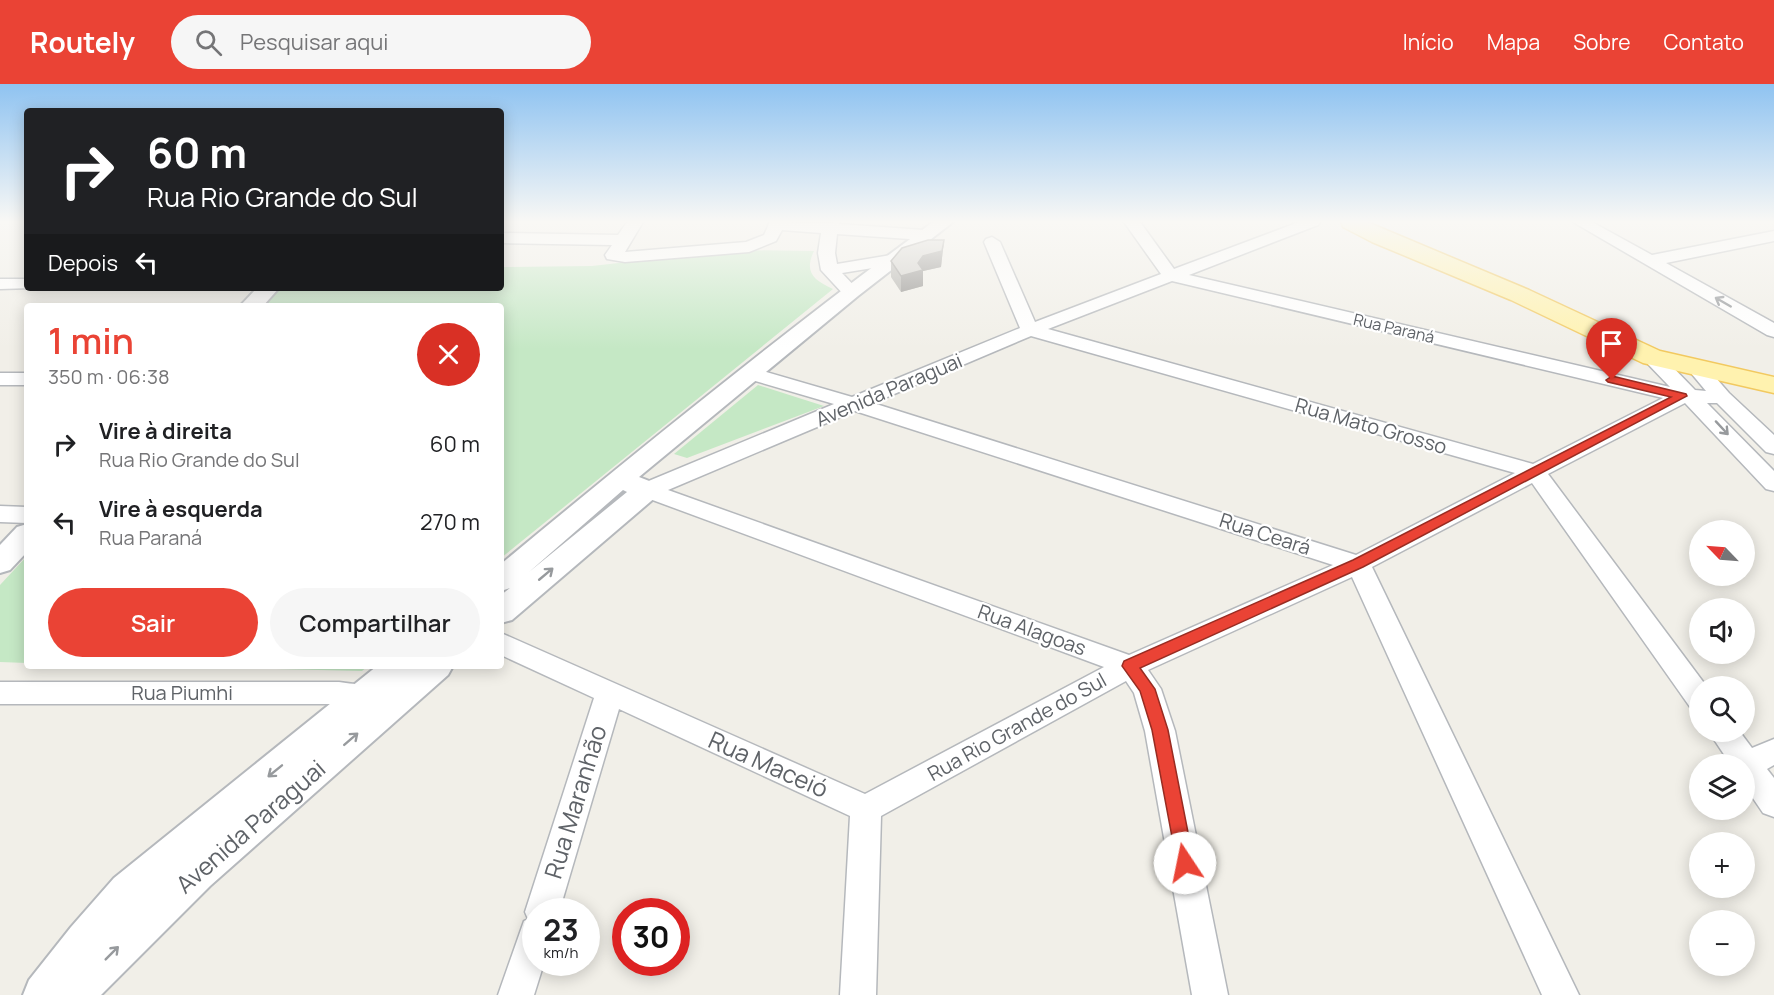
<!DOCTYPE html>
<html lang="pt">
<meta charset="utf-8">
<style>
body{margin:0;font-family:Manrope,sans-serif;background:#f6f6f6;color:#202124;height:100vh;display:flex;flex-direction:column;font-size:22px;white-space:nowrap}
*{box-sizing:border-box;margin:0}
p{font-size:20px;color:#757577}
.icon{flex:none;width:33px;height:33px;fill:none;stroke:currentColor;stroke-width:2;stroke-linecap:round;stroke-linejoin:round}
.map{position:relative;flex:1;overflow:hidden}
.sheet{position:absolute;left:24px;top:219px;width:480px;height:366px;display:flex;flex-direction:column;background:#fff;border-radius:6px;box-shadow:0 3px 15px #0003}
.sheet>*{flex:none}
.guide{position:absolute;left:24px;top:24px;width:480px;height:183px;border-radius:6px;box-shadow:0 3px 15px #0003;background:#202124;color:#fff;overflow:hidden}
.needle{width:39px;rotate:295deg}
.tools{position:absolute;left:1689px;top:436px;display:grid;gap:12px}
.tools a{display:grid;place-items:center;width:66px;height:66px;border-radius:50%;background:#fff;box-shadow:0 3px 15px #0003;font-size:30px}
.speed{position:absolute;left:522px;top:814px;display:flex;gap:12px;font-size:30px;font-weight:700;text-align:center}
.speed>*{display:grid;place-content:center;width:78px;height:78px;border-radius:50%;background:#fff;box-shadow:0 3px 15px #0003;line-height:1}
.speed small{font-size:15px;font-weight:400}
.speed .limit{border:9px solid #d22;background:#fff;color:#111}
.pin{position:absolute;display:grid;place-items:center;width:51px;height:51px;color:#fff;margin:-62px -26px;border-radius:50% 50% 50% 0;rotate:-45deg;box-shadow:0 0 6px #0007}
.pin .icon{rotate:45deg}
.me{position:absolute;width:66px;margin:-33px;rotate:349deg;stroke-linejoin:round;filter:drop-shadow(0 0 4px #0008)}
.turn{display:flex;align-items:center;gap:21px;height:126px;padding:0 24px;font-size:27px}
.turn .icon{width:78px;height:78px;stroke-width:2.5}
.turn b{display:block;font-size:42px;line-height:51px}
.then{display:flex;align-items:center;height:57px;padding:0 24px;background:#0003;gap:12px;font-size:22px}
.round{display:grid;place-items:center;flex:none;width:63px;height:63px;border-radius:32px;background:#f6f6f6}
.head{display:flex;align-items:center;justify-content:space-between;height:102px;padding:0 24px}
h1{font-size:36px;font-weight:600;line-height:45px;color:#ea4335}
.cta{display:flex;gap:12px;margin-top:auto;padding:12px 24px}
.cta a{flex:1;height:69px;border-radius:36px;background:#ea4335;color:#fff;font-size:24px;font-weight:600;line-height:69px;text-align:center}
.cta a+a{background:#f6f6f6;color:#202124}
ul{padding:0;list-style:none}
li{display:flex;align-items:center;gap:18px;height:78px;padding:0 24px}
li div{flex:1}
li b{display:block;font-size:22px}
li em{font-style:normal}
header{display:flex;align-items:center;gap:36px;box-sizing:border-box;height:84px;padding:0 30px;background:#ea4335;color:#fff}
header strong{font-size:28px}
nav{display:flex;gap:33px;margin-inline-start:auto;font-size:21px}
.search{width:420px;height:54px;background:#f6f6f6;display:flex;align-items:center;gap:15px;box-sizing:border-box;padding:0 21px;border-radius:33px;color:#757577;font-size:22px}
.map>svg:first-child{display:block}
.green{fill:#c5e8c5}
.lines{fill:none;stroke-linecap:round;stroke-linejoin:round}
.minor-casing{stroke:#b5b8bc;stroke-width:3}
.tertiary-casing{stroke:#b5b8bc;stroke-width:4}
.primary-casing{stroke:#f2c960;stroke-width:3}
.minor{fill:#fff;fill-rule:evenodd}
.tertiary{fill:#fff;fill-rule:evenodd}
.primary{fill:#fff2af;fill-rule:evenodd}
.wall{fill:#afaea9}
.shaded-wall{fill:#8f8d8a}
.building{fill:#cccac5;stroke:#8f8d8a;stroke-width:1.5}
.oneway{stroke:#979a9d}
.route{fill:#ea4335;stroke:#982c22;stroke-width:1.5}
.labels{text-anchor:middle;stroke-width:4.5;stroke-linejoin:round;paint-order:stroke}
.far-street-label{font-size:16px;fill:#5f6368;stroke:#fff}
.street-label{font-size:20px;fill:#5f6368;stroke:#fff}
.near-street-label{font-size:24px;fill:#5f6368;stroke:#fff}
</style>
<header>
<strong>Routely</strong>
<div class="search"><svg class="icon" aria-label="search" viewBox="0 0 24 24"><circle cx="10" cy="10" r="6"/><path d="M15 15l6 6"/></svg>Pesquisar aqui</div>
<nav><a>Início</a><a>Mapa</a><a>Sobre</a><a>Contato</a></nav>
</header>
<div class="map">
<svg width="1774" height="911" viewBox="0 0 1774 911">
<rect width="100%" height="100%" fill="#f1efe8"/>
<g class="green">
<path d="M 732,166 L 814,167 C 804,188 813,196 833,205 L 501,474 L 501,222 L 260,222 L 277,204 L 501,204 L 501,183 L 592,182 Z"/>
<path d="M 758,301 L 824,322 L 687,374 L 674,370 Z"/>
<path d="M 27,472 L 27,579 L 0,578 L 0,501 Z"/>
<path d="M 152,582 L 368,582 L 362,587 Z"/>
</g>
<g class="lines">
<defs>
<g id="minor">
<path d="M 627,138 L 643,138 L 625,168 L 746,158 L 764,151 L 770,138 L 824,139 L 840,138 L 839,140 L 924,146 L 932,151 L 924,156 L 837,150 L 835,169 L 837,180 L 891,171 L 899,176 L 891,181 L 842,189 L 860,208 L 857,212 L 845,212 L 821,186 L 818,169 L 821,149 L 782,146 L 776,157 L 749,168 L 625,178 L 607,175 L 605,171 L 612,161 L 501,159 L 501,149 L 618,151 Z"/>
<path d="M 1124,138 L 1140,138 L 1174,185 L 1299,138 L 1320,138 L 1318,141 L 1189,191 L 1670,303 L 1645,277 L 1642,273 L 1645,269 L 1659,269 L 1695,306 L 1706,307 L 1686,283 L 1689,279 L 1703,279 L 1729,309 L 1774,351 L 1774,370 L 1766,368 L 1717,319 L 1707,319 L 1774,387 L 1774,407 L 1766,405 L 1685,319 L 1548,390 L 1707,603 L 1700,603 L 1700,626 L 1690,623 L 1532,399 L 1372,483 L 1579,911 L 1542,911 L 1352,493 L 1148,586 L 1161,605 L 1175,647 L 1228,911 L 1192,911 L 1145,647 L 1134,609 L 1126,597 L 881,732 L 876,911 L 840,911 L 850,732 L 619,625 L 559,828 L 536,828 L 536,879 L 544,879 L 534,911 L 498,911 L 524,837 L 528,835 L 525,828 L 594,614 L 501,571 L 501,549 L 865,710 L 1104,583 L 639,411 L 636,406 L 639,401 L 834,320 L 745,294 L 742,290 L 745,286 L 759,286 L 852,313 L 1020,244 L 984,158 L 986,155 L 992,153 L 1000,158 L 1035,238 L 1161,190 ZM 1172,197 L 1663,314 L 1533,380 L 1048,245 ZM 1031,252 L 1515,389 L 1356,471 L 873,319 ZM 855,327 L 1333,481 L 1129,571 L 668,406 Z"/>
<path d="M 1573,138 L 1592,138 L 1652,171 L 1774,147 L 1774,157 L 1666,179 L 1774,239 L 1774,253 L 1767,251 Z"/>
<path d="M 0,195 L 27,195 L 27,204 L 32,204 L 0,205 Z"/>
<rect x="0" y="289" width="27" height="12"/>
<path d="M 0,422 L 27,423 L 27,439 L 0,438 Z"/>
<path d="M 0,598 L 339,598 C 357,601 379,600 388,618 L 384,626 L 374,629 L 359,623 L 339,620 L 0,620 Z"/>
<path d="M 1709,648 L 1740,648 L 1752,664 L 1774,655 L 1774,681 L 1767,685 L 1774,694 L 1774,733 L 1763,729 L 1744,701 L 1744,681 L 1731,681 Z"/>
</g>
<g id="tertiary">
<path d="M 933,138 L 953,138 L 858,212 L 639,393 L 657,400 L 660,406 L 657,412 L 512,536 L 501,539 L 501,511 L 510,504 L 501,507 L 501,480 C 642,363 785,247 933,138 ZM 623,406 L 627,408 L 529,488 Z"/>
<path d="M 257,204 L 279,204 L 263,222 L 240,222 Z"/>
<path d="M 27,440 L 27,468 L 10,486 L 0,489 L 0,461 L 17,443 Z"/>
<path d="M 377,582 L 453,582 L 448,591 L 210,802 L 101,911 L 23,911 L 29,896 L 71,843 L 114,794 Z"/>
</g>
<path id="primary" d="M 1341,138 L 1367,138 L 1529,206 L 1660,267 L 1774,293 L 1774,309 L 1643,279 L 1511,216 L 1372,158 L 1343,143 Z"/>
</defs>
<use href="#minor" class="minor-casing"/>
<use href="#tertiary" class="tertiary-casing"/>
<use href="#primary" class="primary-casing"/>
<use href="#minor" class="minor"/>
<use href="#tertiary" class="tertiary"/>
<use href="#primary" class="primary"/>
</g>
<path class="wall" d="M 944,156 L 941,183 L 923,187 L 923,202 L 901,208 L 891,193 L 891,177 Z"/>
<path class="shaded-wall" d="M 944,156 L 941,183 L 923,187 L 923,202 L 901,208 L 901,192 L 918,179 L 923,172 Z"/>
<path class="building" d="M 928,156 L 944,156 L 942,167 L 923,172 L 918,179 L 923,186 L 901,192 L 891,177 L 902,164 Z"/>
<defs><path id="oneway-shaft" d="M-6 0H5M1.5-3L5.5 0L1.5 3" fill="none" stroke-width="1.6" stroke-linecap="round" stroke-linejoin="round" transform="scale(1.5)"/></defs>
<g class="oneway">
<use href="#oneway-shaft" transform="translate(1723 218) rotate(-150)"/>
<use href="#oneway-shaft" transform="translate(1722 344) rotate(47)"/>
<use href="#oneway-shaft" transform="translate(546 490) rotate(-40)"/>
<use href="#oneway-shaft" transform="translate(351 655) rotate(-41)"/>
<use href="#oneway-shaft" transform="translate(275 687) rotate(141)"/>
<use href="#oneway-shaft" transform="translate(112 869) rotate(-45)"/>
</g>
<linearGradient id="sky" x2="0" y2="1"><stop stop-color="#8fc3f1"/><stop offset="0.52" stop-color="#f9f8f5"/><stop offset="1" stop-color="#f9f8f5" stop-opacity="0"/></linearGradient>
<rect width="1774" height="265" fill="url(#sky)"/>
<path class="route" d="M 1612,292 L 1686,310 L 1687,312 L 1363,483 L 1140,584 L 1155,605 L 1168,646 L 1194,779 L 1191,785 L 1185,787 L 1178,785 L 1152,646 L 1140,607 L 1122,582 L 1124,577 L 1353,476 L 1671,313 L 1608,298 L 1606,296 Z"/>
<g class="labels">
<g class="far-street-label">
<text transform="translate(1394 244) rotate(13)" y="6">Rua Paraná</text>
</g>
<g class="street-label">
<text transform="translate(889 306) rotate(-23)" y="7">Avenida Paraguai</text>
<text transform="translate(1371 342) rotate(16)" y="7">Rua Mato Grosso</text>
<text transform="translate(1265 450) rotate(18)" y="7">Rua Ceará</text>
<text transform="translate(1032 546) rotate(20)" y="7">Rua Alagoas</text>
<text x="182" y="616">Rua Piumhi</text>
<text transform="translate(1017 643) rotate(-29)" y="7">Rua Rio Grande do Sul</text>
</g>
<g class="near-street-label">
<text transform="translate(768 681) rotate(24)" y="8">Rua Maceió</text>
<text transform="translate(576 718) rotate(-73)" y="8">Rua Maranhão</text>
<text transform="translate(251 743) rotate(-41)" y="8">Avenida Paraguai</text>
</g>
</g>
</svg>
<div class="tools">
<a><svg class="needle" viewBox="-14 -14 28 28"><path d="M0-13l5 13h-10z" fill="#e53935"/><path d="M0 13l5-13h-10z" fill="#757577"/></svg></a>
<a><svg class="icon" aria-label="sound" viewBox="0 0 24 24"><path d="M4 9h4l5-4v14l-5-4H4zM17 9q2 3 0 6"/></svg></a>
<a><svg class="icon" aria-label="search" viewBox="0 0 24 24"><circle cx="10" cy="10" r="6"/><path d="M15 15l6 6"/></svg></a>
<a><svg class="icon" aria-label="layers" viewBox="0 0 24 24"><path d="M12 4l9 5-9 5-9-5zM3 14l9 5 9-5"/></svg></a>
<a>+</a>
<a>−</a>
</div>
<div class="speed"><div>23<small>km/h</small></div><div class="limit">30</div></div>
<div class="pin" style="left:1612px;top:296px;background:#d93025"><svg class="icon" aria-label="arrive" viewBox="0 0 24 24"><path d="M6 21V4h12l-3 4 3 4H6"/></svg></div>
<svg class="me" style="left:1185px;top:779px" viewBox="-20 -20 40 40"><circle r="19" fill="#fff"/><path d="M0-13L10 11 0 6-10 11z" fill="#ea4335"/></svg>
<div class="guide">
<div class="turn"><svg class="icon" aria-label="right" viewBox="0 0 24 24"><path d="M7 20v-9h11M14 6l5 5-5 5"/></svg><div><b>60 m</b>Rua Rio Grande do Sul</div></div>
<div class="then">Depois<svg class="icon" aria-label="left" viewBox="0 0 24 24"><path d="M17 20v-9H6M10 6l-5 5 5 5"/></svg></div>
</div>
<section class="sheet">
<div class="head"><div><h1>1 min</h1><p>350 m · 06:38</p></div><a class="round" style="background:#d93025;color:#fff"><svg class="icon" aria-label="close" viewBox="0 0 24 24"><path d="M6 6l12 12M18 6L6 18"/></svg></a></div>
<ul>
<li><svg class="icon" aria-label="right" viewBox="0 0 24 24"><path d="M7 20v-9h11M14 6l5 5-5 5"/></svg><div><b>Vire à direita</b><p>Rua Rio Grande do Sul</p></div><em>60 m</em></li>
<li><svg class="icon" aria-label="left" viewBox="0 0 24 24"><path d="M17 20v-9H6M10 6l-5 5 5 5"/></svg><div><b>Vire à esquerda</b><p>Rua Paraná</p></div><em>270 m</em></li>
</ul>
<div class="cta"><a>Sair</a><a>Compartilhar</a></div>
</section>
</div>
